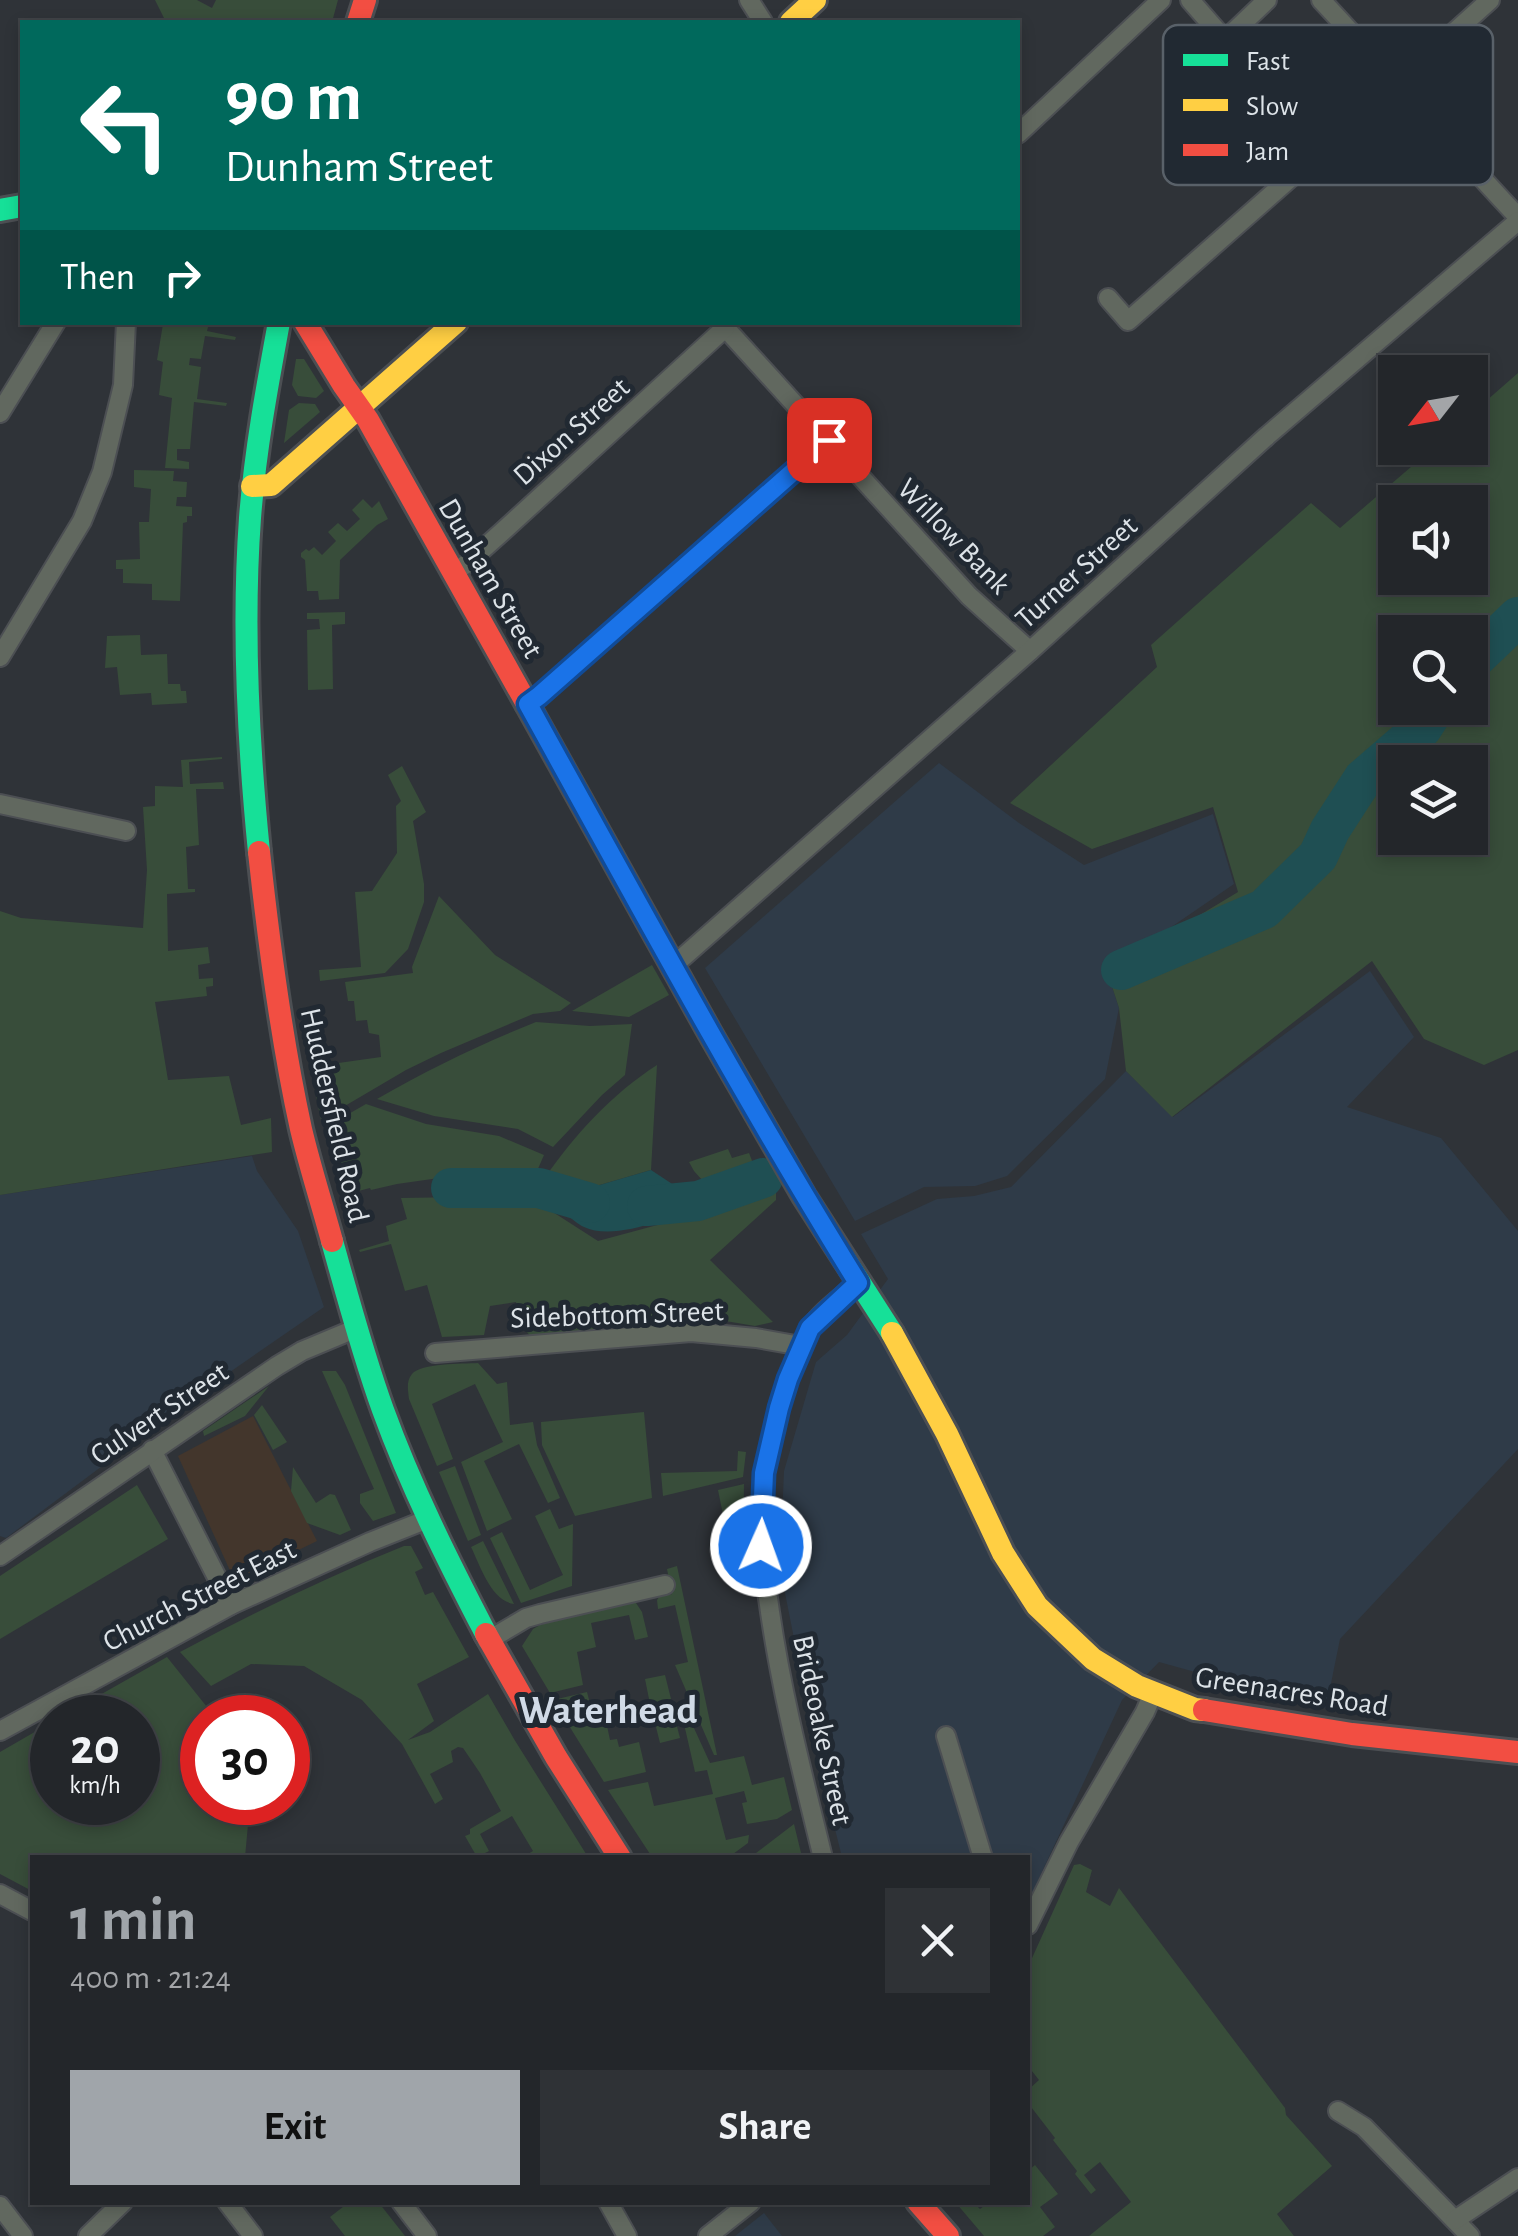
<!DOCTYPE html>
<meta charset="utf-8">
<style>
body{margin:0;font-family:"Alegreya Sans",sans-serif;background:#2f3236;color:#f1f3f6;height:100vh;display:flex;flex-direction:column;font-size:38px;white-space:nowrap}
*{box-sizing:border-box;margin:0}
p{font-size:32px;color:#a3a5a8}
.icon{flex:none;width:55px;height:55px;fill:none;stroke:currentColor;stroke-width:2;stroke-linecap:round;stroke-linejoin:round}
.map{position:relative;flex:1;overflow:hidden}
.panel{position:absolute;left:30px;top:1855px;width:1000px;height:350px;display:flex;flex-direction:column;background:#23262a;border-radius:0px;box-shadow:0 5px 15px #0003,0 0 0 2px #404347}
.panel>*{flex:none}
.top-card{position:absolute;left:20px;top:20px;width:1000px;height:305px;border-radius:0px;box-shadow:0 5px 15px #0003,0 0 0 2px #404347;background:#00695c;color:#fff;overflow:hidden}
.needle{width:65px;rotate:239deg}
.fabs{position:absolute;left:1378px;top:355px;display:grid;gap:20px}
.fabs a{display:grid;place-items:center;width:110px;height:110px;border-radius:0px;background:#23262a;box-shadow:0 5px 15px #0003,0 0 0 2px #404347;font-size:50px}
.speed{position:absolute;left:30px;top:1695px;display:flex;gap:20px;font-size:50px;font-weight:700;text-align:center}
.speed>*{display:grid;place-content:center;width:130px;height:130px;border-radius:50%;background:#23262a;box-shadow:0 5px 15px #0003,0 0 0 2px #404347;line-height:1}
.speed small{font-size:25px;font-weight:400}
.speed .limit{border:15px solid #d22;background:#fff;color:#111}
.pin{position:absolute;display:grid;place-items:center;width:85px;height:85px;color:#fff;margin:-42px;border-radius:20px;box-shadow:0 5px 15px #0006}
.me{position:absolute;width:110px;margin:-55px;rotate:2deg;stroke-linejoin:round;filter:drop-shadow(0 0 8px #0008)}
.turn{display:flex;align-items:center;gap:35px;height:210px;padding:0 40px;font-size:45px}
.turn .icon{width:130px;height:130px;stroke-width:2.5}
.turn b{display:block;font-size:70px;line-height:85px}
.then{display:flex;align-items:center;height:95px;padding:0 40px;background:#0003;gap:20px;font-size:38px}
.round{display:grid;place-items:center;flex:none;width:105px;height:105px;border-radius:0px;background:#2f3236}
.headline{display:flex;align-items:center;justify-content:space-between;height:170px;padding:0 40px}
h1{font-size:60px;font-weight:600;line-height:75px;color:#a0a5aa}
.button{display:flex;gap:20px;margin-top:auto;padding:20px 40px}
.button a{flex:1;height:115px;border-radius:0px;background:#a0a5aa;color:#111;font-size:40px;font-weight:600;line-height:115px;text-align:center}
.button a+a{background:#2f3236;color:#f1f3f6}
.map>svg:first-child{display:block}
.commercial{fill:#43362c}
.built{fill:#2f3b48}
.green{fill:#384d3a;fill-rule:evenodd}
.water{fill:#1f4f53}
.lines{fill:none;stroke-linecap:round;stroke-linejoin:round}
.river{stroke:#1f4f53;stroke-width:40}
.street-casing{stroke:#4c4f53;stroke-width:22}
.fast-casing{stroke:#4c4f53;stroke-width:28}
.slow-casing{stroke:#4c4f53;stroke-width:28}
.jam-casing{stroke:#4c4f53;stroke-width:28}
.street{stroke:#61685f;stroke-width:18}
.fast{stroke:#16e098;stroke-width:22}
.slow{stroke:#ffcf43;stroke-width:22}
.jam{stroke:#f24e42;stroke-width:22}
.route-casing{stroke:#114b97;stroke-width:25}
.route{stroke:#1a73e8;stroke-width:18}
.labels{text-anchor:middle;stroke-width:10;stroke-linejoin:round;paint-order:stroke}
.street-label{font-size:30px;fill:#dde3e8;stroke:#212932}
.district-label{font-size:40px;font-weight:bold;fill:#d0dae6;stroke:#212932}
.key{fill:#212932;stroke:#596169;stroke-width:2.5}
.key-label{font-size:28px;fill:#dde3e8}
</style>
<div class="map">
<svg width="1518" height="2236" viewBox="0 0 1518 2236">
<rect width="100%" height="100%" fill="#2f3338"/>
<path class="commercial" d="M 253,1416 L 317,1541 L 237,1580 L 232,1575 L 178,1456 Z"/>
<g class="built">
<path d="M 939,763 L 1019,823 L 1084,865 L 1213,814 L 1234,884 L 1107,971 L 1119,1008 L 1105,1079 L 1007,1176 L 975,1186 L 924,1187 L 855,1221 L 705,968 Z"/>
<path d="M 1370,971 L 1414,1037 L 1347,1107 L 1441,1138 L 1518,1231 L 1518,1449 L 1340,1639 L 1326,1708 L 1159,1662 L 1122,1700 L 1028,1902 L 1028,1858 L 842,1857 L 820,1769 L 780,1568 L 784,1471 L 816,1362 L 847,1335 L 888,1279 L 861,1234 L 937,1199 L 974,1196 L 1011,1187 L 1126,1071 L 1173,1117 Z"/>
<path d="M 252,1156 L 257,1171 L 298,1231 L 324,1307 L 201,1392 L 6,1538 L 0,1536 L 0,1195 Z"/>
<path d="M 764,2213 L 782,2236 L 735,2236 Z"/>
</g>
<g class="green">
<path d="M 155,0 L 197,0 L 212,8 L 216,0 L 338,0 L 332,22 L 166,22 Z"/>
<path d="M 160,323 L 209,323 L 207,331 L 236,337 L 235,340 L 205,336 L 201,359 L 190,358 L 189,365 L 201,367 L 197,399 L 227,403 L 226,406 L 194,402 L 190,449 L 177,449 L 177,460 L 189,462 L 189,469 L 165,468 L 172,398 L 159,395 L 163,362 L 157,360 L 163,324 Z"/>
<path d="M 296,359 L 304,359 L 324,391 L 316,398 L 298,396 L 292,385 Z"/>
<path d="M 1518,373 L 1518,1050 L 1484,1065 L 1424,1039 L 1372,961 L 1172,1117 L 1126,1071 L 1119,1008 L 1107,971 L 1238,892 L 1213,807 L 1092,849 L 1010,803 L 1157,667 L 1151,645 L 1311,503 L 1340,528 L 1433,448 L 1470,448 L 1470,415 ZM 1470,502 L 1470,578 L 1395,578 L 1395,502 ZM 1470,632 L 1470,708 L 1395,708 L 1395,632 ZM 1470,762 L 1470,838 L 1395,838 L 1395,762 Z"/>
<path d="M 299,403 L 315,404 L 320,412 L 284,443 L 289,410 Z"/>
<path d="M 134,470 L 174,471 L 173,481 L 187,482 L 186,497 L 177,497 L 176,506 L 192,507 L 192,516 L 187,516 L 187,522 L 183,523 L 180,601 L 152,600 L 152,584 L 123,583 L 123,569 L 116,569 L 116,560 L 140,559 L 139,522 L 149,522 L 151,489 L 134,487 Z"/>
<path d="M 363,499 L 372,508 L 379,501 L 388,519 L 377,525 L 340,560 L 339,599 L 319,600 L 318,591 L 307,591 L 305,560 L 301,557 L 301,553 L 306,549 L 309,551 L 314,547 L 322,555 L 336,541 L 328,532 L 338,523 L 347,531 L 360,519 L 352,510 Z"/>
<path d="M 345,612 L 345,624 L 332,625 L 333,689 L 308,690 L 307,630 L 320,629 L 319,619 L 307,619 L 307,613 Z"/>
<path d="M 140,635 L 141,655 L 167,654 L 168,684 L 180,684 L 181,691 L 186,691 L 187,703 L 152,705 L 151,693 L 120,695 L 117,667 L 105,668 L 107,636 Z"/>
<path d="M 222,757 L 222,759 L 189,762 L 190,784 L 223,782 L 224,789 L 196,789 L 199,845 L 186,847 L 188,889 L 195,889 L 195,892 L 167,894 L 168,951 L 208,947 L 210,963 L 198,965 L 199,979 L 213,978 L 213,986 L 206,987 L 207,996 L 155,1002 L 168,1080 L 229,1076 L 241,1125 L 271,1118 L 272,1152 L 0,1195 L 0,911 L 21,918 L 143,928 L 147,870 L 143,807 L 155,806 L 155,786 L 183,787 L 181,760 Z"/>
<path d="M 402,766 L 426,812 L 413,821 L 424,884 L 424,902 L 408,949 L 385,973 L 320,981 L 319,970 L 361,967 L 355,892 L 372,891 L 397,853 L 396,806 L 401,801 L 388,775 Z"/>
<path d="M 439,896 L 495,955 L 571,1003 L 560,1011 L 533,1014 L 441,1053 L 406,1070 L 321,1120 L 310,1067 L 381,1057 L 379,1035 L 369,1033 L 367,1020 L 356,1021 L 354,1001 L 348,1001 L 345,982 L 413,973 L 412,967 Z"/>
<path d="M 652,965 L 669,995 L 629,1017 L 572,1011 Z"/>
<path d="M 536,1022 L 590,1026 L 632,1024 L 625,1075 L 602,1095 L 553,1147 L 518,1129 L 434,1116 L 377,1099 C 429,1069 481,1044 536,1022 Z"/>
<path d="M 657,1065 L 651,1170 L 569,1194 L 544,1179 C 574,1135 612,1094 657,1065 Z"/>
<path d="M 366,1104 L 426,1124 L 499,1136 L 544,1155 L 534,1178 L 467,1174 L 397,1184 L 371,1190 L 370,1188 L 343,1195 L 324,1128 Z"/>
<path d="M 728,1149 L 732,1158 L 749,1153 L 758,1176 L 712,1191 L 694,1171 L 689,1162 Z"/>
<path d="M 770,1183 L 776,1192 L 776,1200 L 710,1260 L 773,1322 L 755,1326 L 696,1316 L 532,1337 L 521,1327 L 516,1302 L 490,1306 L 484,1335 L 442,1337 L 427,1285 L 405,1291 L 391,1244 L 360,1252 L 359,1250 L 389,1241 L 386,1226 L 407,1219 L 401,1198 L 523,1196 L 531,1198 L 598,1241 L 687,1217 Z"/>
<path d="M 478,1363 L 497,1384 L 507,1382 L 510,1425 L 533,1422 L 537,1445 L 560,1498 L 548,1503 L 519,1444 L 484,1461 L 512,1519 L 487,1531 L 461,1462 L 503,1442 L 475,1384 L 432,1404 L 453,1459 L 437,1466 L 409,1399 C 408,1390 406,1381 412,1374 C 421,1363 462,1364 478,1363 Z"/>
<path d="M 336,1371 L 345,1385 L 396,1513 L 373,1521 L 360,1503 L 360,1494 L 374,1489 L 322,1371 Z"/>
<path d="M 269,1386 L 245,1416 L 204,1436 L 203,1431 Z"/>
<path d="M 262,1405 L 287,1442 L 273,1450 L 254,1415 Z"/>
<path d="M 644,1412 L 652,1498 L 575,1516 L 542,1445 L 541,1422 Z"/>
<path d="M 738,1451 L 746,1452 L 743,1477 L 663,1496 L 661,1473 L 737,1471 Z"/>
<path d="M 455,1466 L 481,1535 L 468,1541 L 439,1472 Z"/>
<path d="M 293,1467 L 316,1503 L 330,1494 L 335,1495 L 351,1530 L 340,1535 L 307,1523 L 291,1491 Z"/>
<path d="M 744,1484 L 743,1543 L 729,1544 L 718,1490 Z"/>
<path d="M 137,1485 L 168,1539 L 0,1639 L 0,1576 Z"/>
<path d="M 550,1509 L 559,1529 L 573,1524 L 572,1586 L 521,1603 L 490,1538 L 502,1532 L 530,1590 L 563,1575 L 535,1516 Z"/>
<path d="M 483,1541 L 514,1604 C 491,1601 480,1565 471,1547 Z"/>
<path d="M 404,1546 L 411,1546 L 423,1568 L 415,1572 L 425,1595 L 433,1592 L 469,1657 L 417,1684 L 434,1721 L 408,1740 L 430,1732 L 488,1694 L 514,1739 L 588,1857 L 523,1857 L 533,1851 L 512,1816 L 480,1834 L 489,1851 L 477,1857 L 465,1836 L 470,1834 L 470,1829 L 501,1811 L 480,1773 L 463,1748 L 458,1747 L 451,1751 L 453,1762 L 430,1774 L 443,1799 L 435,1804 L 402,1744 L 362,1700 L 304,1666 L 251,1664 L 211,1686 L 180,1652 C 253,1613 327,1577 404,1546 Z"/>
<path d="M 677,1566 L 717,1755 L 714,1755 L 675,1665 L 688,1662 L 675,1605 L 658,1609 L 657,1600 L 659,1597 L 672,1594 L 667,1569 Z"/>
<path d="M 630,1602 L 636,1603 L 642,1612 L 648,1637 L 635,1640 L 629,1615 L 591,1623 L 596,1647 L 577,1652 L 583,1685 L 550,1693 L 522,1646 L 533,1629 L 540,1625 Z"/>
<path d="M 167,1657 L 215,1717 L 202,1718 L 202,1802 L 250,1803 L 245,1857 L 32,1858 L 32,1891 L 0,1874 L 0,1752 L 52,1722 L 52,1802 L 138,1802 L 138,1718 L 61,1717 Z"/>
<path d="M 665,1675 L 671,1699 L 650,1704 L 645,1679 Z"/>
<path d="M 587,1692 L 595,1723 L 606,1721 L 610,1740 L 617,1739 L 619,1747 L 639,1742 L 646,1772 L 604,1782 L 553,1700 Z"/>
<path d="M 679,1702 L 682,1702 L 710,1763 L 744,1756 L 752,1785 L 784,1777 L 792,1810 L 777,1819 L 747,1824 L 742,1803 L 747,1802 L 744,1791 L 715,1798 L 726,1840 L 749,1835 L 748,1843 L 733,1854 L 735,1857 L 652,1857 L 608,1790 L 648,1782 L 654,1806 L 713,1794 L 707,1770 L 695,1772 Z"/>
<path d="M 672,1707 L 680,1738 L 660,1743 L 652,1711 Z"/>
<path d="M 794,1824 L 802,1857 L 750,1857 L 756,1853 Z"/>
<path d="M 1080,1864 L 1092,1870 L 1086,1892 L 1110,1906 L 1119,1888 L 1285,2108 L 1286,2115 L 1332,2166 L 1277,2214 L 1294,2236 L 1089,2236 L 1131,2202 L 1100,2162 L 1084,2175 L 1096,2190 L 1091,2194 L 1075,2174 L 1077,2171 L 1053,2140 L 1055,2138 L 1028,2103 L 1028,2090 L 1039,2080 L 1028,2066 L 1028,1967 L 1074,1865 Z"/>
<path d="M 1035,2165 L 1058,2194 L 1040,2207 L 1055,2227 L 1043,2236 L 984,2236 L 956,2203 L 974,2203 L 980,2209 L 988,2203 L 1028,2202 L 1028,2171 Z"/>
<path d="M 348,2203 L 379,2203 L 405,2236 L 345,2236 L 330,2217 Z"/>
</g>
<path class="water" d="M 651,1170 L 698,1201 C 674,1219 613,1241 584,1227 C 577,1224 570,1217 564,1212 C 556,1206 546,1201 536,1196 L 544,1179 L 569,1194 Z"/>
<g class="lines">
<g class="river">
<path d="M 1470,663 L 1518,617"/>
<path d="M 1121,970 L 1264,909 L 1318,856 L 1330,830 L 1363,779 L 1422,728 L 1435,708"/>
<path d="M 451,1188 L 539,1188 L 590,1203"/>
<path d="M 647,1206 L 698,1201 L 763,1178"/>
</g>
<defs>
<g id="street">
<path d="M 749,0 L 763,22"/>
<path d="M 1190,0 L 1225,40"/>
<path d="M 1321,0 C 1388,71 1451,146 1518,217"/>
<path d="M 1399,82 L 1490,0"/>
<path d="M 1018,134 L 1161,0"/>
<path d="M 1108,298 L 1128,321 L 1321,151 L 1225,40 L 1267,0"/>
<path d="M 720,322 L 969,596 L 1030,651"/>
<path d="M 0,413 L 56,322"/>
<path d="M 453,572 L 465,565 L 502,532 L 725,328"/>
<path d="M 0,657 L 82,521 L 102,472 L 123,385 L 126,322"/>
<path d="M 527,704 L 539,696 L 829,440"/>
<path d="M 0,804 L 126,831"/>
<path d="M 673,966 L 1030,651 L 1267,436 L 1518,221"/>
<path d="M 435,1353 L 691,1332 L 756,1338 L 801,1346"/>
<path d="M 152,1450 L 231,1605"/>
<path d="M 0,1556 L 277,1366 L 302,1351 L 357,1328"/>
<path d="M 487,1641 L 526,1618 L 540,1614 L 665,1585"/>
<path d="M 0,1731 L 231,1605 L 370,1542 L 428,1519"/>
<path d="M 946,1736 L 983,1858"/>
<path d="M 823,1858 C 803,1776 782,1695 770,1612 C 767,1589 762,1566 761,1544 C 759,1493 768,1442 784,1394 C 791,1373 797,1349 809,1330 C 820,1312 842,1297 858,1283"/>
<path d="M 0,1894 L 32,1911"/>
<path d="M 1028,1925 L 1069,1842 L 1145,1712 L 1153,1693"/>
<path d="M 1338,2111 L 1364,2127 L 1470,2236"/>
<path d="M 227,2202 L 253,2236"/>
<path d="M 401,2202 L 427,2236"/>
<path d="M 608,2202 L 627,2236"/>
<path d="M 0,2206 L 23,2236"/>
<path d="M 1455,2220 L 1518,2178"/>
<path d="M 88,2236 L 123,2202"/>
<path d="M 708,2236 L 751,2202"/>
</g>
<g id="fast">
<path d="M 0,210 L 22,206"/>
<path d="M 527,704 L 710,1033 L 804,1196 L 892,1333"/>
<path d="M 259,852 C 248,741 242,628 250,518 C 255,452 267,387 279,322"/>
<path d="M 332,1241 C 348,1298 363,1355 383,1410 C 411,1487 448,1561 486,1634"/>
</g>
<g id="slow">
<path d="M 791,22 L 815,0"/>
<path d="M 252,486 L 271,485 L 456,322"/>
<path d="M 892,1333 L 947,1434 L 1003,1553 L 1037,1606 L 1093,1659 L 1137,1686 L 1195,1709 L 1204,1710"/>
</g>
<g id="jam">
<path d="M 358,22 L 365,0"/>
<path d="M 305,322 L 344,386 L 368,420 L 527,704"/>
<path d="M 259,852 C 269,945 281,1038 301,1129 C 310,1167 322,1204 332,1241"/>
<path d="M 486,1634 L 556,1757 L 620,1858"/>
<path d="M 1204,1710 L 1352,1734 L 1518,1752"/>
<path d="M 918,2202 L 948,2236"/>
</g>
</defs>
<use href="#street" class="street-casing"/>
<use href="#fast" class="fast-casing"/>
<use href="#slow" class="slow-casing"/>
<use href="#jam" class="jam-casing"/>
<use href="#street" class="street"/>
<use href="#fast" class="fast"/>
<use href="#slow" class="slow"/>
<use href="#jam" class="jam"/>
</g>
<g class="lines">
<defs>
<path id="route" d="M 761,1546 L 764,1473 L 779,1408 L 788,1379 L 810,1328 L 858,1283 C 741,1094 635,898 528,704 L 539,696 L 829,440"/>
</defs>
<use href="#route" class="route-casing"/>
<use href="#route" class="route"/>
</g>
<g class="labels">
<g class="street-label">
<text transform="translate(571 431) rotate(-42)" y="10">Dixon Street</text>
<text transform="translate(954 536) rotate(46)" y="10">Willow Bank</text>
<text transform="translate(1076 572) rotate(-42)" y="10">Turner Street</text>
<text transform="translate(491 578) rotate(60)" y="10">Dunham Street</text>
<text transform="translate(335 1115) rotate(77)" y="10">Huddersfield Road</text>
<text transform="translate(617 1314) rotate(-2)" y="10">Sidebottom Street</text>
<text transform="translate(159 1413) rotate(-34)" y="10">Culvert Street</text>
<text transform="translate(199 1595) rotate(-27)" y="10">Church Street East</text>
<text transform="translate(1292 1691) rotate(9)" y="10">Greenacres Road</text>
<text transform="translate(823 1730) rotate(78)" y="10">Brideoake Street</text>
</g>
<g class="district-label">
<text x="608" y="1723">Waterhead</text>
</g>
</g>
<rect x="1163" y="25" width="330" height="160" rx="15" class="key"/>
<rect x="1183" y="54" width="45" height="12" fill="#16e098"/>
<rect x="1183" y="99" width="45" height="12" fill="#ffcf43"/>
<rect x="1183" y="144" width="45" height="12" fill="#f24e42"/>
<g class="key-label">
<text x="1246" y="70">Fast</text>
<text x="1246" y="115">Slow</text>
<text x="1246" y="160">Jam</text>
</g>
</svg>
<div class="fabs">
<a><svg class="needle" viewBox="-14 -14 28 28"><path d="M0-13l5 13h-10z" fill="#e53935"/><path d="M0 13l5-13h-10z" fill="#a3a5a8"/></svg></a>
<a><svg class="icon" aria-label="sound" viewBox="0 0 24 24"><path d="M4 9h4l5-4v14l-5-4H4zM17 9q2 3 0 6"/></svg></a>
<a><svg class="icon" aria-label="search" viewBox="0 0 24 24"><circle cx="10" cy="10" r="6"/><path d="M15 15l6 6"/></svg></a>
<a><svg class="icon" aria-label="layers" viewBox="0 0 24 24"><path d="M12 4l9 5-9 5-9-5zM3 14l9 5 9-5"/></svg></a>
</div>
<div class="speed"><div>20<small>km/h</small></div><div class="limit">30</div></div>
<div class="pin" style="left:829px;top:440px;background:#d93025"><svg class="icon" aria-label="arrive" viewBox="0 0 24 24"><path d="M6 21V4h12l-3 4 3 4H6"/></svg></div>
<svg class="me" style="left:761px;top:1546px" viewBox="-20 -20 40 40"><circle r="17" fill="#1a73e8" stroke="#fff" stroke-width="3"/><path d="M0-11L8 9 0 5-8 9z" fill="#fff"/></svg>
<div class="top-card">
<div class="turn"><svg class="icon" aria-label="left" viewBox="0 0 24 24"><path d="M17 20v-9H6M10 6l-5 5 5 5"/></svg><div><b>90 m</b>Dunham Street</div></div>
<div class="then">Then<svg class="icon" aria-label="right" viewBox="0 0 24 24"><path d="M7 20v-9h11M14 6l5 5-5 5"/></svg></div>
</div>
<section class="panel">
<div class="headline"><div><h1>1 min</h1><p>400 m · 21:24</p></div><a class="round"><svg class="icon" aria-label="close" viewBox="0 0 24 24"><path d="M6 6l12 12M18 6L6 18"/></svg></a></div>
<div class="button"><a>Exit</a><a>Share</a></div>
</section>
</div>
